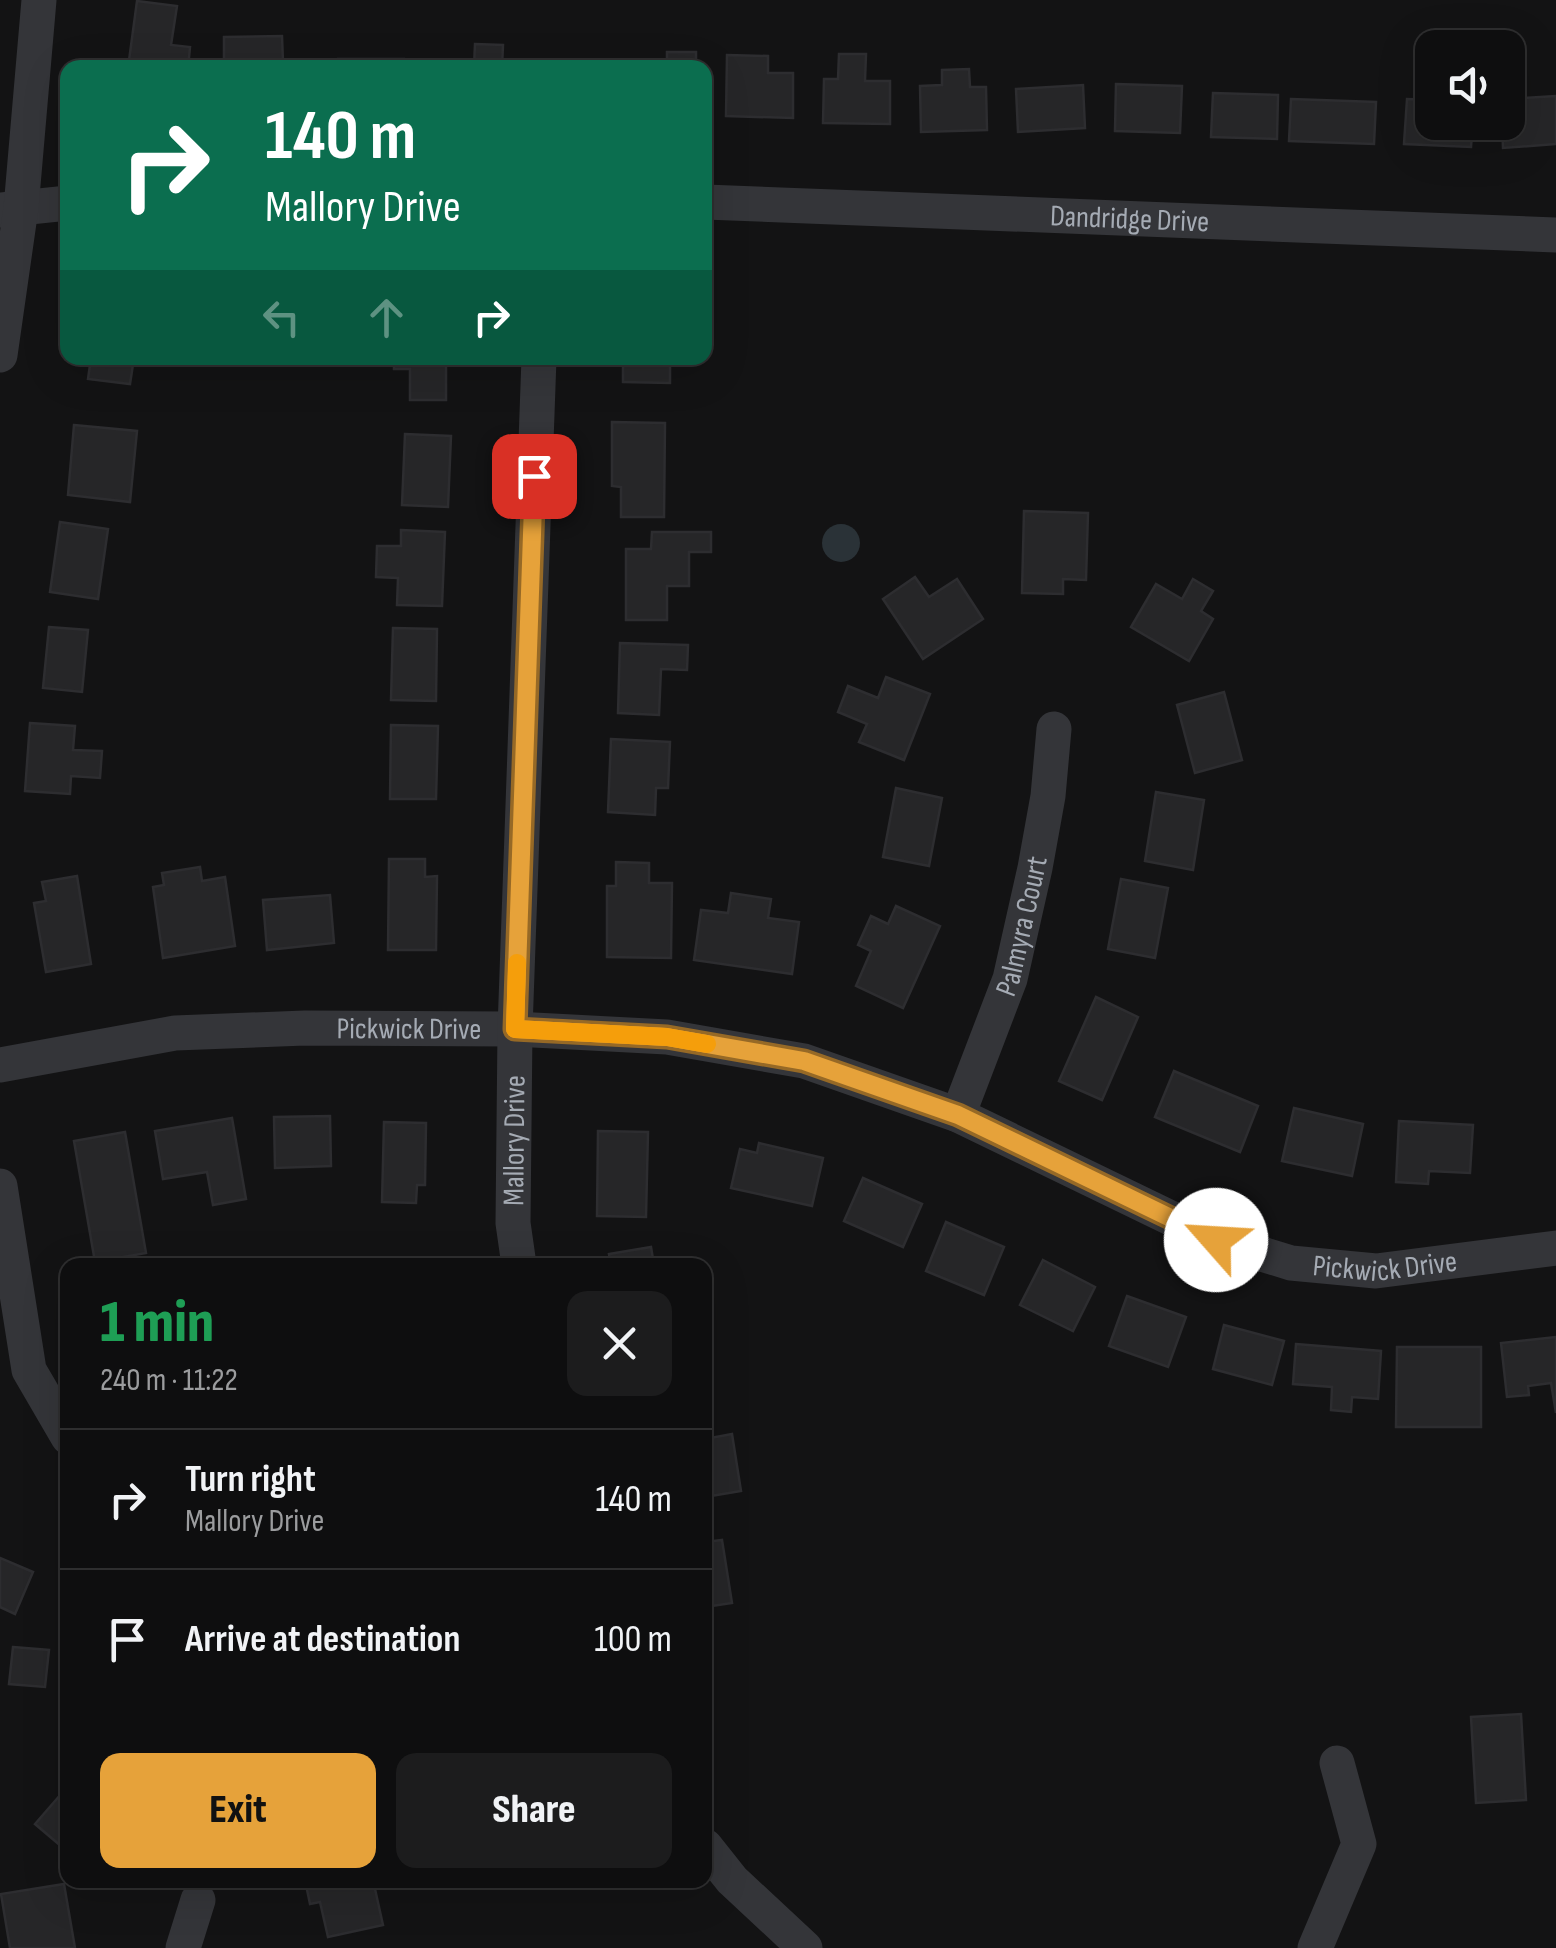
<!DOCTYPE html>
<meta charset="utf-8">
<style>
body{margin:0;font-family:"Sofia Sans Condensed",sans-serif;background:#1c1c1d;color:#f1f3f6;height:100vh;display:flex;flex-direction:column;font-size:38px;white-space:nowrap}
*{box-sizing:border-box;margin:0}
p{font-size:32px;color:#9b9c9e}
.icon{flex:none;width:55px;height:55px;fill:none;stroke:currentColor;stroke-width:2;stroke-linecap:round;stroke-linejoin:round}
.map{position:relative;flex:1;overflow:hidden}
.panel{position:absolute;left:60px;top:1258px;width:652px;height:630px;display:flex;flex-direction:column;background:#0e0e0f;border-radius:20px;box-shadow:0 10px 40px #0002,0 0 0 2px #2e2e2f}
.panel>*{flex:none}
.banner{position:absolute;left:60px;top:60px;width:652px;height:305px;border-radius:20px;box-shadow:0 10px 40px #0002,0 0 0 2px #2e2e2f;background:#0b6e4f;color:#fff;overflow:hidden}
.tools{position:absolute;left:1415px;top:30px;display:grid;gap:20px}
.tools a{display:grid;place-items:center;width:110px;height:110px;border-radius:20px;background:#0e0e0f;box-shadow:0 10px 40px #0002,0 0 0 2px #2e2e2f;font-size:50px}
.pin{position:absolute;display:grid;place-items:center;width:85px;height:85px;color:#fff;margin:-42px;border-radius:20px;box-shadow:0 5px 15px #0006}
.me{position:absolute;width:110px;margin:-55px;rotate:296deg;stroke-linejoin:round;filter:drop-shadow(0 0 8px #0008)}
.turn{display:flex;align-items:center;gap:35px;height:210px;padding:0 40px;font-size:45px}
.turn .icon{width:130px;height:130px;stroke-width:2.5}
.turn b{display:block;font-size:70px;line-height:85px}
.lanes{display:flex;align-items:center;height:95px;padding:0 40px;background:#0003;justify-content:center;gap:50px;direction:ltr}
.lanes .off{opacity:.35}
.round{display:grid;place-items:center;flex:none;width:105px;height:105px;border-radius:20px;background:#1c1c1d}
.summary{display:flex;align-items:center;justify-content:space-between;height:170px;padding:0 40px}
h1{font-size:60px;font-weight:800;line-height:75px;color:#1e9e55}
.cta{display:flex;gap:20px;margin-top:auto;padding:20px 40px}
.cta a{flex:1;height:115px;border-radius:20px;background:#e6a23a;color:#111;font-size:40px;font-weight:800;line-height:115px;text-align:center}
.cta a+a{background:#1c1c1d;color:#f1f3f6}
ul{padding:0;list-style:none}
li{display:flex;align-items:center;gap:30px;height:140px;padding:0 40px;border-top:2px solid #2e2e2f}
li div{flex:1}
li b{display:block;font-size:38px}
li em{font-style:normal}
.map>svg:first-child{display:block}
.water{fill:#2a3237}
.building{fill:#262628;stroke:#2d2d30;stroke-width:2.5}
.lines{fill:none;stroke-linecap:round;stroke-linejoin:round}
.minor{stroke:#343539;stroke-width:35}
.route-casing{stroke:#966926;stroke-width:25}
.route{stroke:#e6a23a;stroke-width:18}
.slow{stroke:#f59e0b;stroke-width:18}
.labels{text-anchor:middle;stroke-width:10;stroke-linejoin:round;paint-order:stroke}
.street-label{font-size:30px;fill:#a5abb4;stroke:#0e0e0f}
</style>
<div class="map">
<svg width="1556" height="1948" viewBox="0 0 1556 1948">
<rect width="100%" height="100%" fill="#131314"/>
<circle class="water" cx="841" cy="543" r="19"/>
<g class="building">
<path d="M 137,1 L 177,6 L 171,45 L 190,47 L 188,68 L 128,68 Z"/>
<path d="M 282,36 L 283,62 L 306,61 L 306,68 L 224,68 L 224,37 Z"/>
<path d="M 475,44 L 503,45 L 502,68 L 435,68 L 436,65 L 474,67 Z"/>
<path d="M 667,52 L 696,52 L 696,68 L 630,68 L 630,61 L 667,62 Z"/>
<path d="M 839,54 L 866,54 L 865,81 L 890,81 L 890,124 L 823,123 L 824,79 L 838,79 Z"/>
<path d="M 727,55 L 768,56 L 768,73 L 793,73 L 793,118 L 726,116 Z"/>
<rect x="338" y="59" width="66" height="9"/>
<path d="M 969,69 L 970,87 L 986,87 L 987,130 L 921,132 L 920,86 L 942,85 L 942,70 Z"/>
<path d="M 1116,84 L 1182,86 L 1180,133 L 1115,131 Z"/>
<path d="M 1083,85 L 1085,128 L 1018,132 L 1016,89 Z"/>
<path d="M 1213,93 L 1278,95 L 1277,139 L 1211,137 Z"/>
<path d="M 1556,96 L 1556,144 L 1503,148 L 1502,122 L 1508,122 L 1508,99 Z"/>
<path d="M 1291,99 L 1376,102 L 1374,144 L 1289,141 Z"/>
<path d="M 1407,99 L 1432,100 L 1432,122 L 1473,122 L 1471,147 L 1404,144 Z"/>
<path d="M 91,358 L 134,358 L 130,384 L 88,379 Z"/>
<path d="M 394,358 L 446,358 L 446,400 L 410,400 L 410,369 L 394,369 Z"/>
<path d="M 623,358 L 670,358 L 670,383 L 623,382 Z"/>
<path d="M 612,422 L 665,423 L 664,517 L 621,517 L 621,487 L 612,486 Z"/>
<path d="M 74,425 L 137,431 L 130,502 L 68,495 Z"/>
<path d="M 405,434 L 451,436 L 448,507 L 402,505 Z"/>
<path d="M 1024,511 L 1088,513 L 1086,580 L 1063,579 L 1063,594 L 1022,593 Z"/>
<path d="M 60,522 L 108,529 L 98,599 L 50,592 Z"/>
<path d="M 401,530 L 445,532 L 442,606 L 397,605 L 398,578 L 376,577 L 377,546 L 401,546 Z"/>
<path d="M 652,532 L 711,532 L 711,552 L 689,552 L 689,586 L 667,586 L 667,620 L 626,620 L 626,549 L 651,549 Z"/>
<path d="M 915,577 L 929,597 L 957,579 L 983,619 L 923,659 L 883,599 Z"/>
<path d="M 1193,579 L 1213,591 L 1201,611 L 1213,619 L 1189,661 L 1131,627 L 1156,584 L 1182,599 Z"/>
<path d="M 49,627 L 88,630 L 82,692 L 43,688 Z"/>
<path d="M 393,628 L 437,629 L 436,701 L 391,700 Z"/>
<path d="M 620,643 L 688,645 L 687,670 L 661,669 L 659,715 L 618,713 Z"/>
<path d="M 886,677 L 930,694 L 904,760 L 859,742 L 867,724 L 838,712 L 848,686 L 878,698 Z"/>
<path d="M 1224,692 L 1242,760 L 1195,773 L 1177,705 Z"/>
<path d="M 30,723 L 75,726 L 73,750 L 102,751 L 100,778 L 71,776 L 70,794 L 25,791 Z"/>
<path d="M 391,725 L 438,726 L 436,799 L 390,799 Z"/>
<path d="M 611,739 L 670,742 L 668,788 L 656,788 L 655,815 L 608,812 Z"/>
<path d="M 896,788 L 942,798 L 929,866 L 883,857 Z"/>
<path d="M 1156,792 L 1204,800 L 1193,870 L 1145,861 Z"/>
<path d="M 389,859 L 425,859 L 425,877 L 437,876 L 436,950 L 388,950 Z"/>
<path d="M 616,862 L 649,863 L 649,883 L 672,883 L 671,958 L 607,957 L 607,886 L 616,886 Z"/>
<path d="M 200,867 L 202,881 L 225,877 L 235,946 L 163,958 L 153,887 L 164,885 L 162,873 Z"/>
<path d="M 77,876 L 91,964 L 46,972 L 34,903 L 46,901 L 42,882 Z"/>
<path d="M 1121,879 L 1168,888 L 1155,958 L 1108,949 Z"/>
<path d="M 731,893 L 771,899 L 768,918 L 799,922 L 792,974 L 694,960 L 701,910 L 728,913 Z"/>
<path d="M 330,895 L 334,943 L 267,950 L 263,900 Z"/>
<path d="M 896,906 L 940,926 L 903,1008 L 856,986 L 871,951 L 858,945 L 871,916 L 888,924 Z"/>
<path d="M 1096,997 L 1138,1017 L 1102,1100 L 1059,1081 Z"/>
<path d="M 1174,1071 L 1258,1106 L 1240,1152 L 1155,1117 Z"/>
<path d="M 1294,1108 L 1363,1124 L 1352,1176 L 1282,1161 Z"/>
<path d="M 330,1116 L 331,1166 L 275,1168 L 274,1117 Z"/>
<path d="M 232,1118 L 246,1199 L 213,1205 L 207,1172 L 163,1179 L 155,1131 Z"/>
<path d="M 1399,1121 L 1473,1125 L 1470,1173 L 1429,1171 L 1428,1184 L 1396,1182 Z"/>
<path d="M 384,1122 L 426,1123 L 425,1185 L 417,1185 L 416,1203 L 382,1202 Z"/>
<path d="M 598,1131 L 648,1132 L 646,1217 L 597,1216 Z"/>
<path d="M 125,1132 L 146,1253 L 95,1262 L 74,1141 Z"/>
<path d="M 759,1143 L 823,1158 L 812,1206 L 731,1188 L 740,1149 L 757,1153 Z"/>
<path d="M 863,1178 L 922,1204 L 903,1247 L 844,1221 Z"/>
<path d="M 946,1222 L 1004,1247 L 984,1295 L 926,1271 Z"/>
<path d="M 651,1247 L 654,1265 L 611,1265 L 609,1254 Z"/>
<path d="M 1043,1260 L 1095,1287 L 1073,1331 L 1020,1305 Z"/>
<path d="M 1127,1296 L 1186,1317 L 1168,1367 L 1109,1346 Z"/>
<path d="M 1224,1325 L 1284,1341 L 1272,1385 L 1213,1369 Z"/>
<path d="M 1556,1337 L 1556,1413 L 1551,1383 L 1528,1386 L 1529,1395 L 1507,1397 L 1501,1343 Z"/>
<path d="M 1296,1344 L 1381,1351 L 1378,1399 L 1352,1397 L 1351,1412 L 1331,1410 L 1332,1387 L 1293,1384 Z"/>
<path d="M 1397,1347 L 1481,1347 L 1481,1427 L 1396,1427 Z"/>
<path d="M 732,1434 L 741,1491 L 705,1497 L 705,1439 Z"/>
<path d="M 722,1540 L 732,1603 L 705,1607 L 705,1542 Z"/>
<path d="M 0,1558 L 33,1572 L 15,1614 L 0,1607 Z"/>
<path d="M 13,1647 L 49,1650 L 45,1687 L 9,1684 Z"/>
<path d="M 68,1658 L 68,1703 L 67,1703 L 62,1659 Z"/>
<path d="M 1521,1714 L 1526,1800 L 1476,1803 L 1471,1717 Z"/>
<path d="M 68,1786 L 68,1852 L 35,1824 Z"/>
<path d="M 305,1880 L 373,1880 L 383,1925 L 328,1937 L 320,1902 L 310,1904 Z"/>
<path d="M 64,1884 L 75,1948 L 10,1948 L 1,1894 Z"/>
</g>
<g class="lines">
<g class="minor">
<path id="s1" d="M 705,202 L 1556,235"/>
<path d="M 0,210 L 68,203"/>
<path d="M 0,355 L 21,208 L 39,0"/>
<path id="s2" d="M 0,1065 L 175,1033 L 305,1028 L 515,1029 L 667,1037 L 804,1061 L 958,1115 L 1216,1240 L 1291,1263 L 1376,1271 L 1556,1248"/>
<path id="s3" d="M 958,1115 L 1010,979 L 1035,868 L 1048,796 L 1054,729"/>
<path d="M 0,1186 L 29,1370 L 68,1437"/>
<path id="s4" d="M 519,1265 L 513,1223 L 515,1029 L 539,358"/>
<path d="M 705,1846 L 732,1880 L 805,1948"/>
<path d="M 183,1948 L 198,1900"/>
<path d="M 1315,1948 L 1359,1844 L 1337,1763"/>
</g>
</g>
<g class="lines">
<defs>
<path id="route" d="M 534,476 L 515,1029 L 667,1037 L 804,1061 L 958,1115 L 1216,1240"/>
</defs>
<use href="#route" class="route-casing"/>
<use href="#route" class="route"/>
<path class="slow" d="M 517,963 L 515,1029 L 667,1037 L 707,1044"/>
</g>
<g class="labels">
<g class="street-label">
<text dy="10" stroke="none"><textPath href="#s1" startOffset="425">Dandridge Drive</textPath></text>
<text dy="10" stroke="none"><textPath href="#s3" startOffset="200">Palmyra Court</textPath></text>
<text dy="10" stroke="none"><textPath href="#s2" startOffset="412">Pickwick Drive</textPath></text>
<text dy="10" stroke="none"><textPath href="#s4" startOffset="125">Mallory Drive</textPath></text>
<text dy="10" stroke="none"><textPath href="#s2" startOffset="1432">Pickwick Drive</textPath></text>
</g>
</g>
</svg>
<div class="tools">
<a><svg class="icon" aria-label="sound" viewBox="0 0 24 24"><path d="M4 9h4l5-4v14l-5-4H4zM17 9q2 3 0 6"/></svg></a>
</div>
<div class="pin" style="left:534px;top:476px;background:#d93025"><svg class="icon" aria-label="arrive" viewBox="0 0 24 24"><path d="M6 21V4h12l-3 4 3 4H6"/></svg></div>
<svg class="me" style="left:1216px;top:1240px" viewBox="-20 -20 40 40"><circle r="19" fill="#fff"/><path d="M0-13L10 11 0 6-10 11z" fill="#e6a23a"/></svg>
<div class="banner">
<div class="turn"><svg class="icon" aria-label="right" viewBox="0 0 24 24"><path d="M7 20v-9h11M14 6l5 5-5 5"/></svg><div><b>140 m</b>Mallory Drive</div></div>
<div class="lanes"><svg class="icon off" aria-label="left" viewBox="0 0 24 24"><path d="M17 20v-9H6M10 6l-5 5 5 5"/></svg><svg class="icon off" aria-label="ahead" viewBox="0 0 24 24"><path d="M12 20V5M6 11l6-6 6 6"/></svg><svg class="icon" aria-label="right" viewBox="0 0 24 24"><path d="M7 20v-9h11M14 6l5 5-5 5"/></svg></div>
</div>
<section class="panel">
<div class="summary"><div><h1>1 min</h1><p>240 m · 11:22</p></div><a class="round"><svg class="icon" aria-label="close" viewBox="0 0 24 24"><path d="M6 6l12 12M18 6L6 18"/></svg></a></div>
<ul>
<li><svg class="icon" aria-label="right" viewBox="0 0 24 24"><path d="M7 20v-9h11M14 6l5 5-5 5"/></svg><div><b>Turn right</b><p>Mallory Drive</p></div><em>140 m</em></li>
<li><svg class="icon" aria-label="arrive" viewBox="0 0 24 24"><path d="M6 21V4h12l-3 4 3 4H6"/></svg><div><b>Arrive at destination</b></div><em>100 m</em></li>
</ul>
<div class="cta"><a>Exit</a><a>Share</a></div>
</section>
</div>
